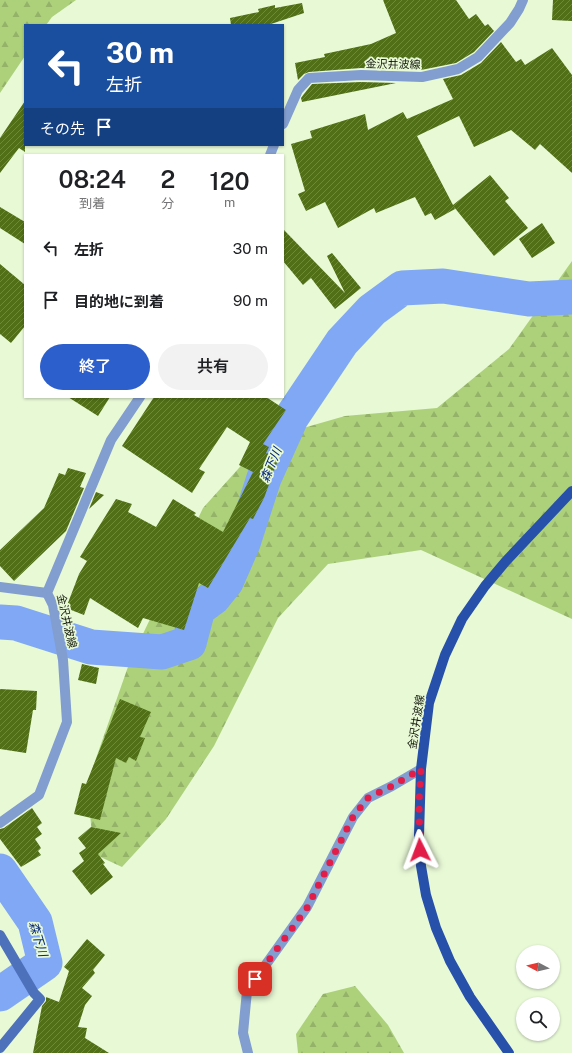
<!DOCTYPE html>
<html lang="ja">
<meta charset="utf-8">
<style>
body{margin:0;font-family:"Public Sans","Noto Sans JP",sans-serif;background:#f2f2f2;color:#202124;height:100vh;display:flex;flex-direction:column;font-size:15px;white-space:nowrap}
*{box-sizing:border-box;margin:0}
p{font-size:13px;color:#757577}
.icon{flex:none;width:22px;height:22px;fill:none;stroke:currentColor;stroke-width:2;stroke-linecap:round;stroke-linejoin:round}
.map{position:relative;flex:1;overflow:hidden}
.drawer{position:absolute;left:24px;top:154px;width:260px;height:244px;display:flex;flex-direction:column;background:#fff;border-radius:0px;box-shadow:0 1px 3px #0004}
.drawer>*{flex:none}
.hud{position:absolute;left:24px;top:24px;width:260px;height:122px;border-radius:0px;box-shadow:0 1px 3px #0004;background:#1a4fa0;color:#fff;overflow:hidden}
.needle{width:26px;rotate:277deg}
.buttons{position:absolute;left:516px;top:945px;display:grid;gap:8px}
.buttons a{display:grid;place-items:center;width:44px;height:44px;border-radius:50%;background:#fff;box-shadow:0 1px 3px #0004;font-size:20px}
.pin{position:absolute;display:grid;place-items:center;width:34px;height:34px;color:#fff;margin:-17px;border-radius:8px;box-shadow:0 2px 6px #0006}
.me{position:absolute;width:44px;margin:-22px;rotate:357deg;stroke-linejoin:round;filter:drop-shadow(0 0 3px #0008)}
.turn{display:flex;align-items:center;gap:14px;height:84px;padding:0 16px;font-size:18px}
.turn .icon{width:52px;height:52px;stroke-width:2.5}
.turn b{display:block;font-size:28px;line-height:34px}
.then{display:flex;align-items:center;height:38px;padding:0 16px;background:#0003;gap:8px;font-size:15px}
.eta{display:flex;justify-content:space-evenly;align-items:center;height:68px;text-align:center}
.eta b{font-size:24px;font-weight:600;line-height:28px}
.button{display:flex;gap:8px;margin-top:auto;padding:8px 16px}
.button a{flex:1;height:46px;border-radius:24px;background:#2c5ecc;color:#fff;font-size:16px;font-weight:600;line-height:46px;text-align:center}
.button a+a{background:#f2f2f2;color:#202124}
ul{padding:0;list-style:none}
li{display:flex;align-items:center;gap:12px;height:52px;padding:0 16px}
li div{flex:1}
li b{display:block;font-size:15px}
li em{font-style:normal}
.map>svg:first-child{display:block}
.forest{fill:url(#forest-firs)}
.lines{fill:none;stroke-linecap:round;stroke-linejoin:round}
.river{stroke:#81a8f4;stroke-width:35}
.building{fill:url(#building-hatch)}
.street{stroke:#829dcf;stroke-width:10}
.secondary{stroke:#4d71bb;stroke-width:10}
.primary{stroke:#2750ab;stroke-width:10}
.route{stroke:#e11d48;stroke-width:7;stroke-dasharray:0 12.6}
.labels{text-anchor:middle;stroke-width:3.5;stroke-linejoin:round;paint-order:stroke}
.street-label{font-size:11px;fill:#14190d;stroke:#e8f9d6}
.water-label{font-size:12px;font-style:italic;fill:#03257b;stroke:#e8f9d6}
</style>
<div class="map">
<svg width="572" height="1053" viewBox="0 0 572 1053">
<defs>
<pattern id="forest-firs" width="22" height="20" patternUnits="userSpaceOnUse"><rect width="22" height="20" fill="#add17b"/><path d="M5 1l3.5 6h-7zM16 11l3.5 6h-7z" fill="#94b369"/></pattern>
<pattern id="building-hatch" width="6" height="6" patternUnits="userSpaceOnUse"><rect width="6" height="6" fill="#506f16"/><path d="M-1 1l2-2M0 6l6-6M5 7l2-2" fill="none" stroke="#6f8646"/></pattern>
</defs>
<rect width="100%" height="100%" fill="#e8f9d6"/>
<g class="forest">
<path d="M 0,0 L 76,0 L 52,17 L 46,25 L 25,25 L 25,56 L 0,93 Z"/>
<path d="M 572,261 L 572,619 L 421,550 L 328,564 L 278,618 L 214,746 L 166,819 L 122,867 L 94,854 L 87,784 L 130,661 L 203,508 L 265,439 L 345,416 L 437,408 L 509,349 Z"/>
<path d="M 355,986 L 388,1025 L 404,1053 L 298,1053 L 296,1034 L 323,994 Z"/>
</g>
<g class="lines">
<g class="river">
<path d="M 0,622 L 16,623 L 91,647 L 162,652 L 189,643 L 198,609 L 213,598 L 226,582 L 243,543 L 264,478 L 291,418 L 342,342 L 372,310 L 402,288 L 443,286 L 529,299 L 572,297"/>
<path d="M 0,871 L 35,922 L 45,963 L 0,994"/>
</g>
</g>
<g class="building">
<path d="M 383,0 L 456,0 L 469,19 L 476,14 L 485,26 L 488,24 L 494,31 L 474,52 L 456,63 L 421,70 L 361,68 L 309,72 L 304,74 L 298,80 L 295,63 L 325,57 L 324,54 L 371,44 L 396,33 Z"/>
<path d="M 553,0 L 572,0 L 572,21 L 552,20 Z"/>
<path d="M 302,3 L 304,13 L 268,25 L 231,25 L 230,18 L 259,12 L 258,9 L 275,5 L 275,8 Z"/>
<path d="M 501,42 L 516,62 L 521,59 L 525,65 L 552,48 L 572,75 L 572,173 L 540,144 L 535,150 L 511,130 L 474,147 L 459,116 L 417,136 L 453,205 L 490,175 L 509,198 L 505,201 L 528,228 L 494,256 L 454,207 L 455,209 L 435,220 L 431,213 L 425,216 L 415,197 L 376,213 L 374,208 L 338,228 L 325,202 L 306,211 L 298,194 L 305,191 L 291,144 L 312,138 L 310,131 L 365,114 L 368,130 L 403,112 L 407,119 L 453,99 L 443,79 L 461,75 L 481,63 Z"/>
<path d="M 361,82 L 396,83 L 302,102 L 301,98 L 304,94 L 312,84 Z"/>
<path d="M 25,101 L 25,152 L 19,148 L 0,173 L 0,138 Z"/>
<path d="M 0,207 L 25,222 L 25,244 L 0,228 Z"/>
<path d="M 542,223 L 555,243 L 532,258 L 519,239 Z"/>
<path d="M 283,229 L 345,293 L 327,256 L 332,253 L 361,288 L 335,309 L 311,278 L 303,285 L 283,261 Z"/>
<path d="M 0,264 L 25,285 L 25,326 L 11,343 L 0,334 Z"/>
<path d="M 68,397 L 110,397 L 98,416 Z"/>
<path d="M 154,397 L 266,397 L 286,410 L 263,444 L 269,447 L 266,453 L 270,454 L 269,456 L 278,460 L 264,498 L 253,519 L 250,518 L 208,588 L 199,583 L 184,630 L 143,618 L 138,628 L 90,598 L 84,615 L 66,608 L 79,574 L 87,561 L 80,557 L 116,499 L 132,504 L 128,512 L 156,527 L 173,499 L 196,513 L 194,515 L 223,532 L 253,472 L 239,465 L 250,442 L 227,427 L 199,469 L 205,472 L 192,493 L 122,446 Z"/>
<path d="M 68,468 L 86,473 L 80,487 L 84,488 L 66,531 L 14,581 L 0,566 L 0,550 L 44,508 L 59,473 L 65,475 Z"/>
<path d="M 96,492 L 104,495 L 89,509 Z"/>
<path d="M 82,664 L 99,668 L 96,684 L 78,680 Z"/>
<path d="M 0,689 L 37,691 L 36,710 L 33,710 L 26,753 L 0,749 Z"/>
<path d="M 120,699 L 151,712 L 140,737 L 145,738 L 136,761 L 129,757 L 126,763 L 116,758 L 100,820 L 74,814 L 82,783 L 86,784 Z"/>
<path d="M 32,808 L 42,823 L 37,827 L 42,834 L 35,839 L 41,848 L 38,851 L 41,855 L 21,867 L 0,839 L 0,829 L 4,828 Z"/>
<path d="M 91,827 L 121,833 L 98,854 L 105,863 L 103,864 L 113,877 L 91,895 L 72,871 L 84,861 L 79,853 L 86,848 L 78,838 Z"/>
<path d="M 87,939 L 105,955 L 93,970 L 95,973 L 82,988 L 92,996 L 85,1005 L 78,1027 L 87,1028 L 85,1038 L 109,1053 L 33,1053 L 42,1006 L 46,1001 L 46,997 L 59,1002 L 69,971 L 64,967 Z"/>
</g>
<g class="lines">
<g class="street">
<path d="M 283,124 L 298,90 L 309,78 L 361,75 L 422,77 L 458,69 L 478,57 L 510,23 L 519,9 L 523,0"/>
<path d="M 270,155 L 274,145"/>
<path d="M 0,587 L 47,593"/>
<path d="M 0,823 L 39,795 L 67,722 L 63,660 L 53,605 L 47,593 L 111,440 L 140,397"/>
<path d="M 248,1053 L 243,1033 L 247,991 L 307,907 L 353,817 L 368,798 L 392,786 L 421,769"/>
</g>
<path class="secondary" d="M 0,935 L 34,993 L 40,999 L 0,1048"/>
<path class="primary" d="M 509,1053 L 470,997 L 450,961 L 436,928 L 426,895 L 421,866 L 419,835 L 421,769 L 429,703 L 445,655 L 462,619 L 485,586 L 506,561 L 572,491"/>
</g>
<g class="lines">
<path class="route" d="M 255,979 L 307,908 L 353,817 L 368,798 L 392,786 L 421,769 L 419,803 L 420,850"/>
</g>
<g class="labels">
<g class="street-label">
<text transform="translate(393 64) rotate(1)" y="4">金沢井波線</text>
<text transform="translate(67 621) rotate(77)" y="4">金沢井波線</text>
<text transform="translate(416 722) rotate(-81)" y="4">金沢井波線</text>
</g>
<g class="water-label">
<text transform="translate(271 465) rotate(-67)" y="4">森下川</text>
<text transform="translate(38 939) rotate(73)" y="4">森下川</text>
</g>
</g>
</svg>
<div class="buttons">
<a><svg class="needle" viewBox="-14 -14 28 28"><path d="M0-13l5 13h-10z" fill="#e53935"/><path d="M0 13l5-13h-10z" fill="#757577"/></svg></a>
<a><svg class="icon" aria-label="search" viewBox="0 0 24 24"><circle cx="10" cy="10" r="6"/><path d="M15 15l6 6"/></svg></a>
</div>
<div class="pin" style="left:255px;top:979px;background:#d93025"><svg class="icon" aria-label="arrive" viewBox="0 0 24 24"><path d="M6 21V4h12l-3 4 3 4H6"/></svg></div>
<svg class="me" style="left:420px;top:850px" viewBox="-20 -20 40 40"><path d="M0-17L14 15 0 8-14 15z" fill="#e11d48" stroke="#fff" stroke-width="4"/></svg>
<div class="hud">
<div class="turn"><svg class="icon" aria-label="left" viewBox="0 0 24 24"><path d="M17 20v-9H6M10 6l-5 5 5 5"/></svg><div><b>30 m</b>左折</div></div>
<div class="then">その先<svg class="icon" aria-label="arrive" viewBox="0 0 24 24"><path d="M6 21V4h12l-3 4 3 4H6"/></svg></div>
</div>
<section class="drawer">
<div class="eta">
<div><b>08:24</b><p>到着</p></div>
<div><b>2</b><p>分</p></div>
<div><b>120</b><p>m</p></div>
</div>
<ul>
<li><svg class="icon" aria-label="left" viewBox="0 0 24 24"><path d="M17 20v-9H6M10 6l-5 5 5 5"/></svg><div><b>左折</b></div><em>30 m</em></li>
<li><svg class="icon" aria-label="arrive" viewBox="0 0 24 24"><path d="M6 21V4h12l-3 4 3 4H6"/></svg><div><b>目的地に到着</b></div><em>90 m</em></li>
</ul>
<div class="button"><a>終了</a><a>共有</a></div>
</section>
</div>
